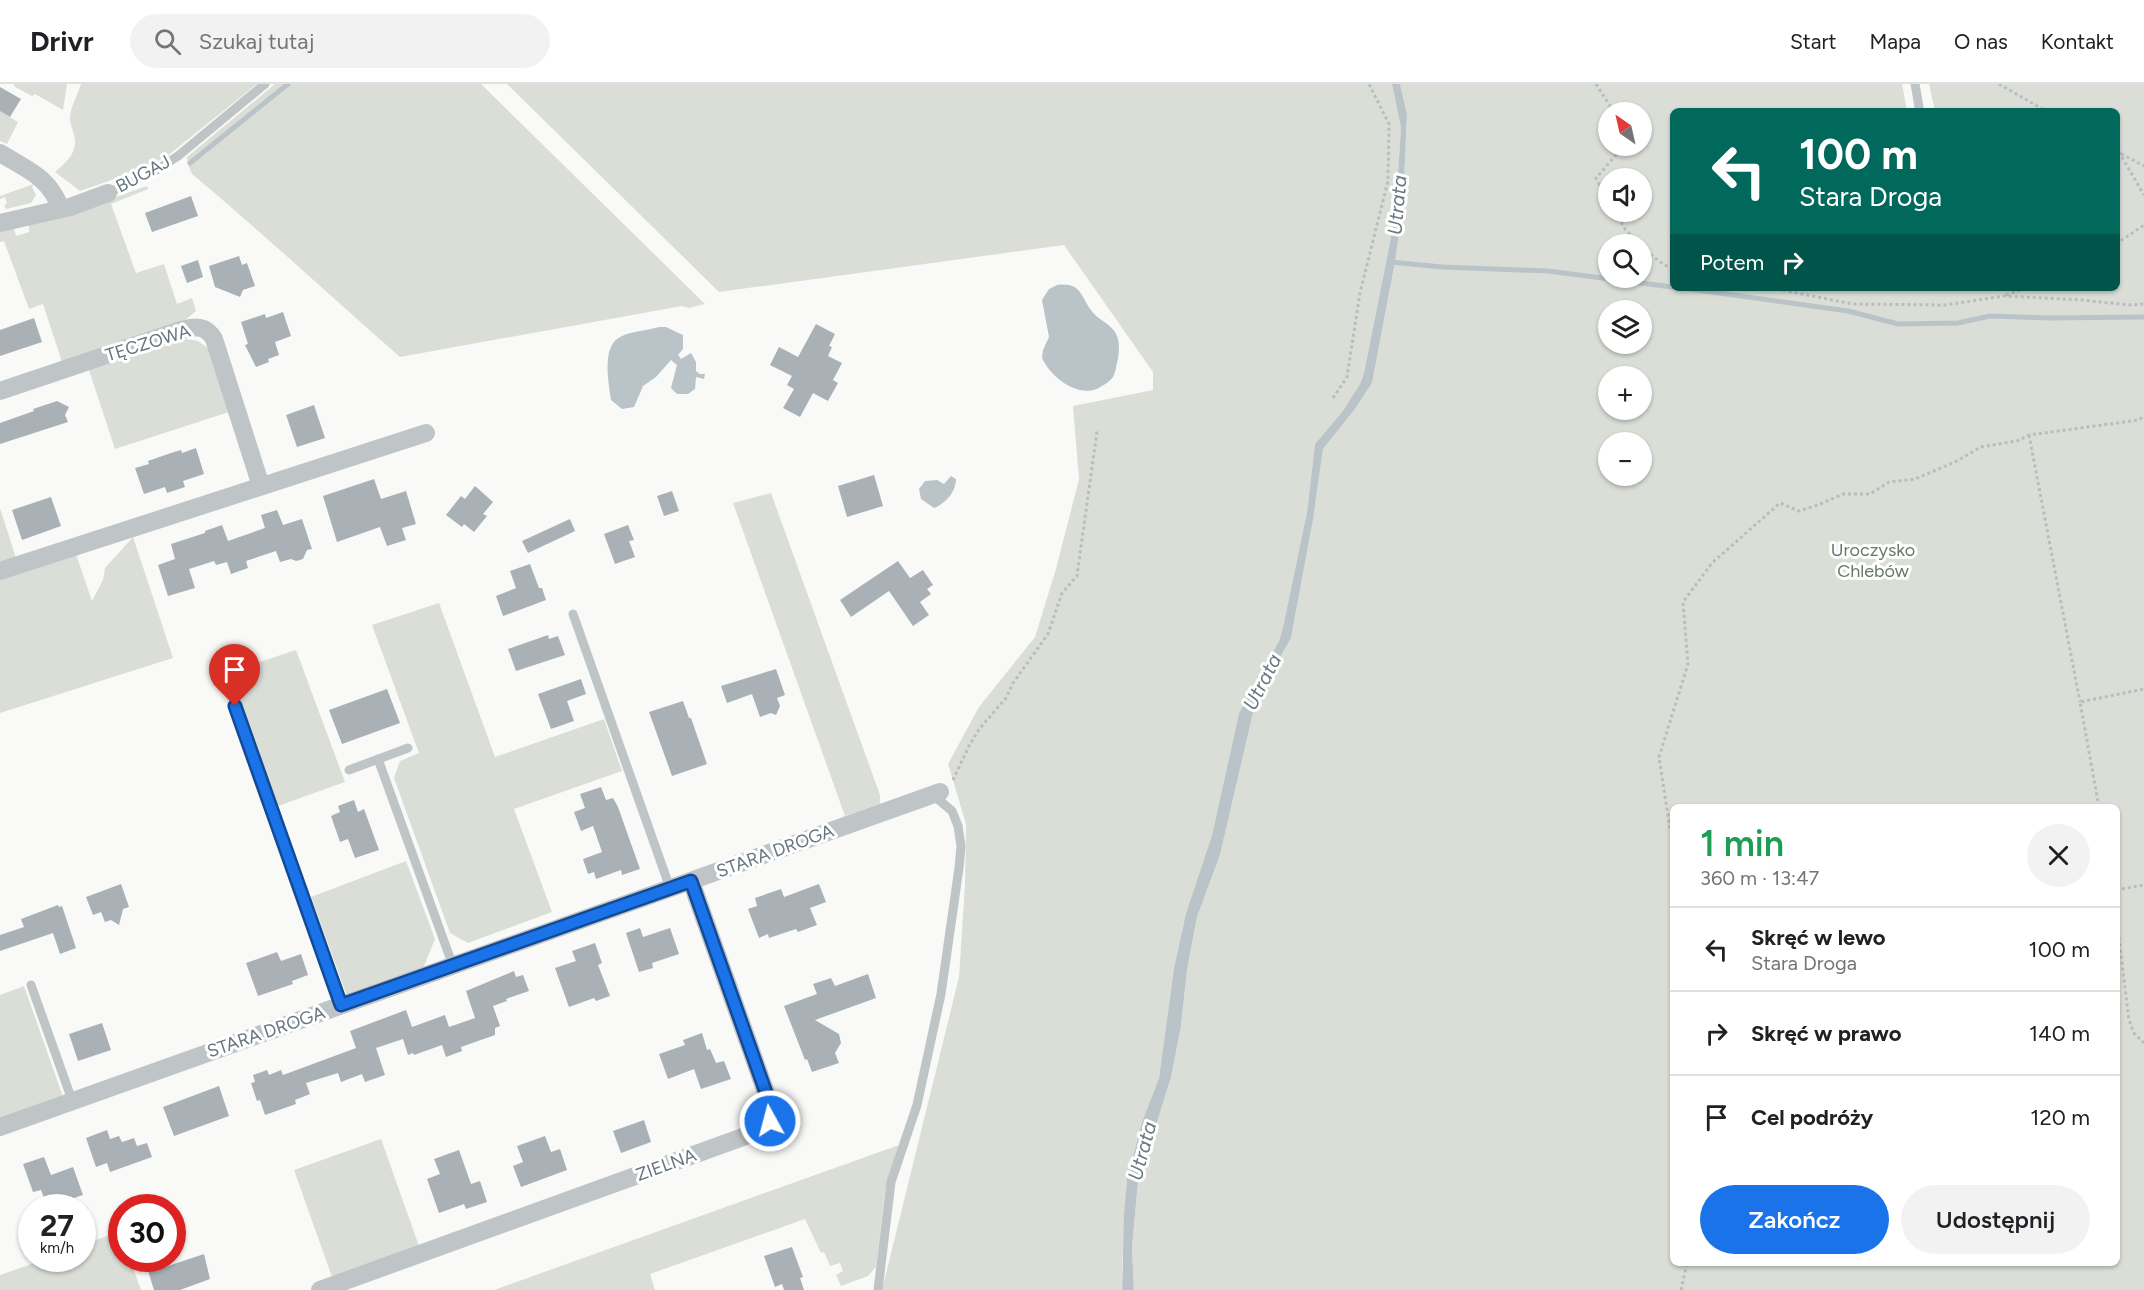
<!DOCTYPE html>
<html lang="pl">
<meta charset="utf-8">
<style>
body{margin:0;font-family:Figtree,sans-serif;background:#f2f2f2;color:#202124;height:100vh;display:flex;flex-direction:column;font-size:22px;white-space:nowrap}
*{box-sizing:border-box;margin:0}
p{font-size:20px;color:#757577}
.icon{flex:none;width:33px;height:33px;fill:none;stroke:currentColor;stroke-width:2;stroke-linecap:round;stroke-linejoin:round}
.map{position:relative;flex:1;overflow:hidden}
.panel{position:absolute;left:1670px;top:720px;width:450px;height:462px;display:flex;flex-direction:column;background:#fff;border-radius:9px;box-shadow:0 2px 4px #0004}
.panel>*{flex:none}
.top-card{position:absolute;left:1670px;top:24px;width:450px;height:183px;border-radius:9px;box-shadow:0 2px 4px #0004;background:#00695c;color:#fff;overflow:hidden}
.needle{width:39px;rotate:326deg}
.buttons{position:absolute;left:1598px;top:18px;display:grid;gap:12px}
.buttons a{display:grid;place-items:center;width:54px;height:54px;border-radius:50%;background:#fff;box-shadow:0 2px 4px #0004;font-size:30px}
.speed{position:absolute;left:18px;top:1110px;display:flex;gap:12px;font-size:30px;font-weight:700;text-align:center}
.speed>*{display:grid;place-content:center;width:78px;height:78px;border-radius:50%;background:#fff;box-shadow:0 2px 4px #0004;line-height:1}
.speed small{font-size:15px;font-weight:400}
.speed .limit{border:9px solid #d22;background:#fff;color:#111}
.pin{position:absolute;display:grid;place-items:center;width:51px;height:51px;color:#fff;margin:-62px -26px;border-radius:50% 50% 50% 0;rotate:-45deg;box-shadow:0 0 6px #0007}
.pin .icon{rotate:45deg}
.me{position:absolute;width:66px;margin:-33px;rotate:353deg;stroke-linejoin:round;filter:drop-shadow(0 0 4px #0008)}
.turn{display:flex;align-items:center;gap:21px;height:126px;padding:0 30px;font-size:27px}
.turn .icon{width:78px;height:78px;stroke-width:2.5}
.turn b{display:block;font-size:42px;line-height:51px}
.then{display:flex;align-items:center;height:57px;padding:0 30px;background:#0003;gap:12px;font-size:22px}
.round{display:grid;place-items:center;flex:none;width:63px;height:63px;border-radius:32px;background:#f2f2f2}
.summary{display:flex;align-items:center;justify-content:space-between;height:102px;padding:0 30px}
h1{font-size:36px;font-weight:600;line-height:45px;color:#1e9e55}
.action{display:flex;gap:12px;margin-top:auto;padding:12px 30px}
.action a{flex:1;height:69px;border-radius:36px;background:#1a73e8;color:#fff;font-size:24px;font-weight:600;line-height:69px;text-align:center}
.action a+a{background:#f2f2f2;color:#202124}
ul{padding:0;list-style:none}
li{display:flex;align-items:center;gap:18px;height:84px;padding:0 30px;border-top:2px solid #e0e0e0}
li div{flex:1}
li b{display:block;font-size:22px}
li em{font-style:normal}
header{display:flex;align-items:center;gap:36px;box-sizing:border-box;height:84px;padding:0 30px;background:#fff;border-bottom:2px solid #e0e0e0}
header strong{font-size:28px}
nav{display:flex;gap:33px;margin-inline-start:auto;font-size:21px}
.search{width:420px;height:54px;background:#f2f2f2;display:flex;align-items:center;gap:15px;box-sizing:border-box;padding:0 21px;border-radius:33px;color:#757577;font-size:22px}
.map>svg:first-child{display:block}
.green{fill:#daded7;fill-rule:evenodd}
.water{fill:#bac4c8}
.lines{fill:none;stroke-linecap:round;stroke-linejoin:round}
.stream{stroke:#bac4c8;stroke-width:5}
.building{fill:#a9b0b6}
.path{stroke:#babdc0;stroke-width:3;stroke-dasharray:3 3;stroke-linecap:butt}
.service{stroke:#bfc4c7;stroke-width:9}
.minor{stroke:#bfc4c7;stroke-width:18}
.route-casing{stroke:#114b97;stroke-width:15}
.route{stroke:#1a73e8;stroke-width:10}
.labels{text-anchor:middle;stroke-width:6;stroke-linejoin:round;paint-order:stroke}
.street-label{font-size:18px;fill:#667580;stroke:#fff}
.park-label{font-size:18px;fill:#687966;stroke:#fff}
.water-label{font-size:20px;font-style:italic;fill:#677981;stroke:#fff}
</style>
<header>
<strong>Drivr</strong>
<div class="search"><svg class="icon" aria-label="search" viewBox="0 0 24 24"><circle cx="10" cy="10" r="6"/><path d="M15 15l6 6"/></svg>Szukaj tutaj</div>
<nav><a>Start</a><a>Mapa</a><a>O nas</a><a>Kontakt</a></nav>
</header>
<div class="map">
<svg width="2144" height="1206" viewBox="0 0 2144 1206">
<rect width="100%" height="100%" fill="#f9faf8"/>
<g class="green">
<path d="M 13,0 L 67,0 L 63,26 L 35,10 L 32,12 L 15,3 Z"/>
<path d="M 81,0 L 257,0 L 166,73 L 123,92 L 80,107 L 55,88 C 64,80 76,71 75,56 C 74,47 70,42 70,33 C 71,22 78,10 81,0 Z"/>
<path d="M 275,0 L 481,0 L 705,220 L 689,224 L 682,222 L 400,273 C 330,212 263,149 192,90 L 188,81 L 187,73 Z"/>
<path d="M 507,0 L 1392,0 L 1401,44 L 1395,133 L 1364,289 L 1360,300 L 1342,328 L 1315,360 L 1307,428 L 1283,543 L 1279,557 L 1239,629 L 1212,751 L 1186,829 L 1174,884 L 1159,994 L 1142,1038 L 1127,1095 L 1122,1183 L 1122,1206 L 882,1206 L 959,893 L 965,801 L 966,740 L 948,680 L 979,623 L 1035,553 L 1056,485 L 1079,395 L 1073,322 L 1153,306 L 1153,288 L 1064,161 L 719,208 Z"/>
<path d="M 1400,0 L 1902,0 L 1907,27 L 1672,27 L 1672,204 L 2116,204 L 2116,27 L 1935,27 L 1929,0 L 2144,0 L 2144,1206 L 1134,1206 L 1132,1164 L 1138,1098 L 1171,992 L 1181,942 L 1187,886 L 1197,833 L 1220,771 L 1256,616 L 1291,554 L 1313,436 L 1323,365 L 1355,325 L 1372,299 L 1395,178 L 1403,122 L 1407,30 ZM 1608,28 L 1641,28 L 1641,62 L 1608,62 ZM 1608,94 L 1641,94 L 1641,128 L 1608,128 ZM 1608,160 L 1641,160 L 1641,194 L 1608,194 ZM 1608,226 L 1641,226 L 1641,260 L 1608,260 ZM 1608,292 L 1641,292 L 1641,326 L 1608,326 ZM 1608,358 L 1641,358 L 1641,392 L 1608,392 ZM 1672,723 L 2116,723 L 2116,1179 L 1672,1179 Z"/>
<path d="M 0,27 L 18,38 L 7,60 L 0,57 Z"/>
<path d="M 34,100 L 32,103 L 36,111 L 31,119 L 6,125 L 4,121 L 7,120 L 5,113 L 0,115 L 0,112 Z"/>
<path d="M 147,102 L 148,105 L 111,120 L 136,189 L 164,180 L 177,220 L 192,214 L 196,227 L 185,236 L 62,278 L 43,220 L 29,225 L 4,157 L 0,158 L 0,147 L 14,144 L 16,152 L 29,148 L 29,140 L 78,126 Z"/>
<path d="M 186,255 L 198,257 L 209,265 L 229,328 L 115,365 L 89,286 Z"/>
<path d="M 771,409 L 880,711 L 880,720 L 845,732 L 733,419 Z"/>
<path d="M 0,424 L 16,474 L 0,480 Z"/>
<path d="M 133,453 L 173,574 L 0,629 L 0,496 L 76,470 L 92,517 L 103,496 L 105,484 Z"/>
<path d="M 439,519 L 495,673 L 604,635 L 622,687 L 514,725 L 552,828 L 468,859 L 450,849 L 394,694 L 400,677 L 419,669 L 372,541 Z"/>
<path d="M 296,566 L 345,698 L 278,722 L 229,588 Z"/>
<path d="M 406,777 L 435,855 L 422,887 L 347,912 L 311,813 Z"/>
<path d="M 24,902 L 62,1010 L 61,1013 L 0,1037 L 0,911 Z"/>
<path d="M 381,1055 L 419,1162 L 332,1193 L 294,1086 Z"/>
<path d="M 899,1061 L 885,1108 L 876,1183 L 868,1192 L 841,1202 L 836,1191 L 843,1187 L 840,1179 L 830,1182 L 824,1168 L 821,1169 L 805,1135 L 650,1190 L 655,1206 L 494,1206 Z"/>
<path d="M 120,1147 L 121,1152 L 122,1174 L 130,1175 L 141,1206 L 0,1206 L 0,1191 L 46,1175 L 82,1174 L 83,1161 Z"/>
</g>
<g class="water">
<path d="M 1392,0 L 1400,0 L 1407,30 L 1403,122 L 1395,178 L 1372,299 L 1355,325 L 1323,365 L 1313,436 L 1291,554 L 1256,616 L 1220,771 L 1197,833 L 1187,886 L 1181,942 L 1171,993 L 1138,1098 L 1132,1164 L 1134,1206 L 1122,1206 L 1124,1131 L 1127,1095 L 1142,1038 L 1159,994 L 1174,884 L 1186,829 L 1212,751 L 1239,629 L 1279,557 L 1283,543 L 1307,428 L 1315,360 L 1342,328 L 1360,300 L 1364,289 L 1395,133 L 1401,44 Z"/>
<path d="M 1057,201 C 1081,198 1080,211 1091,226 C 1098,237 1112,239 1117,252 C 1120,260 1119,267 1118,275 C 1116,281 1116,288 1113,293 C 1110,297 1106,300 1102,302 C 1081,317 1051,294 1042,274 L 1043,266 L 1049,253 L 1042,216 L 1049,205 Z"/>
<path d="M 659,243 L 666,243 L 683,251 L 683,265 L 678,271 L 681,275 L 691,269 L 696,278 L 696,287 L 700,290 L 705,290 L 704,295 L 696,293 L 695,305 L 688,310 L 677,310 L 671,304 L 677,281 L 671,276 L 656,293 L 643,302 L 634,323 L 622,325 L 611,316 C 609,301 602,266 617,255 C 628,247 646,247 659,243 Z"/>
<path d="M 951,392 L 956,395 C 956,408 945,420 934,424 L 921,415 L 919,405 L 925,397 L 937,396 L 944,400 Z"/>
</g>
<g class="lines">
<g class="stream">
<path d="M 190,79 L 288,0"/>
<path d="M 1390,178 L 1442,183 L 1548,187 L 1672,203"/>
<path d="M 1683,204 L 1848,227 L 1898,240 L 1958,239 L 1990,232 L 2051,234 L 2144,233"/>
</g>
</g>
<g class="building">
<path d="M 0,3 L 21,15 L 10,33 L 0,27 Z"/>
<path d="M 191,112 L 198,132 L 152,148 L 145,129 Z"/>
<path d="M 239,172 L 242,181 L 247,179 L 255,202 L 243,206 L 240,213 L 215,203 L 209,182 Z"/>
<path d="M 198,176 L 203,193 L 187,199 L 181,182 Z"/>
<path d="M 283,228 L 291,252 L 275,258 L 279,271 L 268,275 L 269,278 L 256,283 L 245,261 L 248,260 L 241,238 L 265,230 L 266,234 Z"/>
<path d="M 34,234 L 42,258 L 0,272 L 0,246 Z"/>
<path d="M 816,240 L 835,250 L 829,262 L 832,263 L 828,272 L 842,279 L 833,296 L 838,299 L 828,317 L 813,309 L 800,333 L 783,324 L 794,305 L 787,301 L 792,292 L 770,281 L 779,263 L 798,273 Z"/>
<path d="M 57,317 L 69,323 L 65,331 L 68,338 L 0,360 L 0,339 L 34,327 L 33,325 Z"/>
<path d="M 314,321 L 325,354 L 297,363 L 286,331 Z"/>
<path d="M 196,364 L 204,390 L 183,397 L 185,403 L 167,409 L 165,403 L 144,410 L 135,384 L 149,380 L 148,377 L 171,369 L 181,366 L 182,369 Z"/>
<path d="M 874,391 L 883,422 L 847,433 L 838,402 Z"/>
<path d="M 374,395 L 381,415 L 406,407 L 416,440 L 402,444 L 406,456 L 387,462 L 380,443 L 337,458 L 323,412 Z"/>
<path d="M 475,402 L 493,418 L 483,430 L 487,432 L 474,448 L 464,440 L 462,443 L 446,431 L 461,412 L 465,415 Z"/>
<path d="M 672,407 L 679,427 L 664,432 L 657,412 Z"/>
<path d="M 51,413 L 61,442 L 22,456 L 12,426 Z"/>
<path d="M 277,426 L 283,441 L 302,435 L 312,465 L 307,466 L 303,475 L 296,477 L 291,475 L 280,478 L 276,467 L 246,477 L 248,484 L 231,490 L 227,478 L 216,481 L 214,477 L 189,485 L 195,504 L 168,512 L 158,481 L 175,475 L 171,460 L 205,449 L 205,447 L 222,441 L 228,457 L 265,444 L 261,431 Z"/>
<path d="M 570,435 L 575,447 L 528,469 L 522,457 Z"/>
<path d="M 628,441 L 634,456 L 629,457 L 635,473 L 615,480 L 604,450 Z"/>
<path d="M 898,477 L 910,494 L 923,486 L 933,501 L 927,505 L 931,510 L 920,518 L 929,531 L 913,542 L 889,507 L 851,533 L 840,516 Z"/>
<path d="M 530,480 L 539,504 L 542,504 L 546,516 L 503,532 L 496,512 L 516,504 L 510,487 Z"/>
<path d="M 548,551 L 549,555 L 558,552 L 565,571 L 516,587 L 508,565 Z"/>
<path d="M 776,585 L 785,611 L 777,614 L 780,622 L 776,631 L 771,629 L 760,633 L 752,610 L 727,619 L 721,602 Z"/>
<path d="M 581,595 L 586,610 L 567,617 L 574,637 L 551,645 L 538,610 Z"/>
<path d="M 387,605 L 400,639 L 342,660 L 329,626 Z"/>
<path d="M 683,617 L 689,634 L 691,634 L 707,680 L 672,692 L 649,628 Z"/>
<path d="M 601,703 L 606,716 L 613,714 L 618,723 L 640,785 L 622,791 L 621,786 L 596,795 L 594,788 L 588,790 L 583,775 L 602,768 L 593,742 L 581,747 L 574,728 L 585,724 L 580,710 Z"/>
<path d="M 354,716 L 358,728 L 364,725 L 379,766 L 355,774 L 348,755 L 340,758 L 331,732 L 340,728 L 338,722 Z"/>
<path d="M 121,800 L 129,823 L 123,825 L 119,841 L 111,836 L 105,838 L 101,828 L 93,831 L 86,813 Z"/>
<path d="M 819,800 L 826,818 L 810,824 L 817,841 L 798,848 L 796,845 L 769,854 L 768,850 L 759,854 L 748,825 L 757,822 L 755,814 L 781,805 L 784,813 Z"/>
<path d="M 58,821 L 59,823 L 62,822 L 76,864 L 60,870 L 53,849 L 0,867 L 0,851 L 24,843 L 21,835 Z"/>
<path d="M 640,844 L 643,853 L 670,844 L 679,870 L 652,879 L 653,884 L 639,888 L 626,849 Z"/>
<path d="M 595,859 L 602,879 L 598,881 L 610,912 L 596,917 L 594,914 L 569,923 L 555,884 L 576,877 L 572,867 Z"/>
<path d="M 277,868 L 281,877 L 301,870 L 308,891 L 292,897 L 293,900 L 258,912 L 246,879 Z"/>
<path d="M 514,887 L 516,893 L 523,891 L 529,907 L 506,915 L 507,917 L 493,922 L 500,942 L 495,944 L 495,951 L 461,963 L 462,967 L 446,973 L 442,961 L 414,971 L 413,969 L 408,971 L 403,955 L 376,964 L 385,991 L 365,998 L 362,990 L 341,998 L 338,989 L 306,999 L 310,1010 L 295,1016 L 296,1020 L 265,1031 L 260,1016 L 257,1017 L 251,999 L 255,998 L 253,991 L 267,986 L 269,991 L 281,986 L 283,991 L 356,964 L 350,947 L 406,926 L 412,943 L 445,931 L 449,943 L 475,934 L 466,907 Z"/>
<path d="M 868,890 L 876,914 L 815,936 L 839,950 L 841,959 L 835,969 L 839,979 L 812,988 L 807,975 L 805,976 L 784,922 L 817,910 L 813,900 L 831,894 L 835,902 Z"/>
<path d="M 102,939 L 111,966 L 78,977 L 69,950 Z"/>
<path d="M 702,949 L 707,966 L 710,965 L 716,979 L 724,977 L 731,995 L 701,1005 L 694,985 L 668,995 L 659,970 L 685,961 L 683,956 Z"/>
<path d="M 219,1002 L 229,1032 L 174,1052 L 163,1023 Z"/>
<path d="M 644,1036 L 651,1058 L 621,1069 L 613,1047 Z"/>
<path d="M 107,1046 L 110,1055 L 119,1052 L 122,1058 L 134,1054 L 137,1062 L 147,1059 L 152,1073 L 110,1088 L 107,1079 L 96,1083 L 86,1054 Z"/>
<path d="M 545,1052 L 551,1068 L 560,1065 L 567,1086 L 521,1103 L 513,1082 L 523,1078 L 517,1062 Z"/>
<path d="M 459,1066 L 471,1100 L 480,1097 L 487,1118 L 466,1125 L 464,1120 L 439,1129 L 427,1095 L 440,1090 L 434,1075 Z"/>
<path d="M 44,1073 L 51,1091 L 73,1083 L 83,1111 L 68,1116 L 69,1118 L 48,1124 L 41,1106 L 33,1108 L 23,1080 Z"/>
<path d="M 792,1163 L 803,1193 L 800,1194 L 804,1206 L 784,1206 L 782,1200 L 775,1203 L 764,1172 Z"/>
<path d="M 204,1170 L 210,1195 L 180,1206 L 154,1206 L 144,1174 L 162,1174 L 165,1183 Z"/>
</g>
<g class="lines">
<g class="path">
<path d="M 1596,0 L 1614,28"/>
<path d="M 1999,0 L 2046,27"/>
<path d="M 2116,67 L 2144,82"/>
<path d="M 2119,68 L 2144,111"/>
<path d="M 1608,117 L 1596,94 L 1616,71 L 1622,62"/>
<path d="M 1615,128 L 1625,145 L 1639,160"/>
<path d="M 2116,160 L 2144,141"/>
<path d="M 1641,163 L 1664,181 L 1672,184"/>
<path d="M 1771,204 L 1853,220 L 1945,221 L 2004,212 L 2082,216 L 2129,221 L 2144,220"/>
<path d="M 2006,211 L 2026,204"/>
<path d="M 1333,314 L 1347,293 L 1360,209 L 1388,97 L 1389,40 L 1369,0"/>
<path d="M 2029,351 L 2080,618"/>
<path d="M 953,696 L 970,660 L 980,644 L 1006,614 L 1013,599 L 1048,550 L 1062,509 L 1077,492 L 1097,347"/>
<path d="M 2099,723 L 2080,618 L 2144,605"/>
<path d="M 1672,750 L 1670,745 L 1659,673 L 1688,580 L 1683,518 L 1712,479 L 1780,419 L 1799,427 L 1818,421 L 1843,410 L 1870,410 L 1889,398 L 1915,395 L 1955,378 L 1981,363 L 2017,357 L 2029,351 L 2139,336 L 2144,332"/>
<path d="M 2116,806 L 2144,801"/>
<path d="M 2116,830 L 2129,936 L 2134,949 L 2144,959"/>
<path d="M 1681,1206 L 1687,1179"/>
</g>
<g class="service">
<path d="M 1915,0 L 1919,23"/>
<path d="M 108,109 L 152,89 L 178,72 L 265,0"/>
<path d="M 573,530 L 670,804"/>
<path d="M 235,622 L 341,921"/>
<path d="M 378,675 L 453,882"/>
<path d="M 349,686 L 408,664"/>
<path d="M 31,901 L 72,1016"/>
<path d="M 878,1206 L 891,1098 L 917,1021 L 941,910 L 959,784 L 961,762 L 958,742 L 952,727 L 933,711"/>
</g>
<g class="minor">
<path d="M 0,69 C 29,87 48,92 61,125"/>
<path d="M 0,139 L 70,123 L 108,109"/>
<path d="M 0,307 L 181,246 C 195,242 206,241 214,255 L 261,402"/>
<path d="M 0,487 L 426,349"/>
<path d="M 0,1043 L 940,708"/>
<path d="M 320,1206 L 754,1049 C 767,1042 774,1035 770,1020 L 691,797"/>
</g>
</g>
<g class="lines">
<defs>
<path id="route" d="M 235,622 L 341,921 L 691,797 L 770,1020 L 772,1031 L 770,1037"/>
</defs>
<use href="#route" class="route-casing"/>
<use href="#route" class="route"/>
</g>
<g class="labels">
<g class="street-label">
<text transform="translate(143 90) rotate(-28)" y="6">BUGAJ</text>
<text transform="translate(148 259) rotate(-17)" y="6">TĘCZOWA</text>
<text transform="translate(775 767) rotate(-20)" y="6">STARA DROGA</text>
<text transform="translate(266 948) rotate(-19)" y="6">STARA DROGA</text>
<text transform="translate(666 1081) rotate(-20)" y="6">ZIELNA</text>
</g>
<g class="park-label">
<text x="1873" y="472">Uroczysko<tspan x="1873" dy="21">Chlebów</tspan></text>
</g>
<g class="water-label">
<text transform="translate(1397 121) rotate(-85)" y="7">Utrata</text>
<text transform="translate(1262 598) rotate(-63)" y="7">Utrata</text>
<text transform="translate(1142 1067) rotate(-75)" y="7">Utrata</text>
</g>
</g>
</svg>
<div class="buttons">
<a><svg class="needle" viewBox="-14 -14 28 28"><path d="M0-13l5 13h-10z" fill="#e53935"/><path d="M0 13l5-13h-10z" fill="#757577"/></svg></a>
<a><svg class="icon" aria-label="sound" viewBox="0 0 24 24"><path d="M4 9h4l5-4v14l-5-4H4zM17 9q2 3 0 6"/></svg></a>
<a><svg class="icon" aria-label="search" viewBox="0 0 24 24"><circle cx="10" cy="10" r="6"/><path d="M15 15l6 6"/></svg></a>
<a><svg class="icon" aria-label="layers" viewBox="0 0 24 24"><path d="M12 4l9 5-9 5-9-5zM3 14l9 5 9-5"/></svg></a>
<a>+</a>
<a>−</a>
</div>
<div class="speed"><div>27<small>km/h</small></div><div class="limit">30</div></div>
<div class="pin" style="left:235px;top:622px;background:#d93025"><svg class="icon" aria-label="arrive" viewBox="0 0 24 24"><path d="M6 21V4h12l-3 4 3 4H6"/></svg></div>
<svg class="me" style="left:770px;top:1037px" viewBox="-20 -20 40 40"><circle r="17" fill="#1a73e8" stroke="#fff" stroke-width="3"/><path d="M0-11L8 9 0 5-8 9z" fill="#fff"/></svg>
<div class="top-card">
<div class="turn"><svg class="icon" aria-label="left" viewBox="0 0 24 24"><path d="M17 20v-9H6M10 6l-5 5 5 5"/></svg><div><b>100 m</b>Stara Droga</div></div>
<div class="then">Potem<svg class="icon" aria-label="right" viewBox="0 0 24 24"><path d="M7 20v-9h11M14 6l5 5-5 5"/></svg></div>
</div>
<section class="panel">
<div class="summary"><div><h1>1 min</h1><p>360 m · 13:47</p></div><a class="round"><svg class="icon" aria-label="close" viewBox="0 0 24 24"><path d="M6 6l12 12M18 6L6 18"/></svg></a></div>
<ul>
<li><svg class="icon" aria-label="left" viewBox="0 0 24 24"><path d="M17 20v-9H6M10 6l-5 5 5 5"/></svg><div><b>Skręć w lewo</b><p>Stara Droga</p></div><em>100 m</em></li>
<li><svg class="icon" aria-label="right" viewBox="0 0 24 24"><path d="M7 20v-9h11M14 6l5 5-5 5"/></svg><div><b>Skręć w prawo</b></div><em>140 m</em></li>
<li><svg class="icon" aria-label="arrive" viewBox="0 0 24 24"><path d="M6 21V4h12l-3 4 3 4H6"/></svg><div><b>Cel podróży</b></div><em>120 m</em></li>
</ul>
<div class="action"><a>Zakończ</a><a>Udostępnij</a></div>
</section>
</div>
